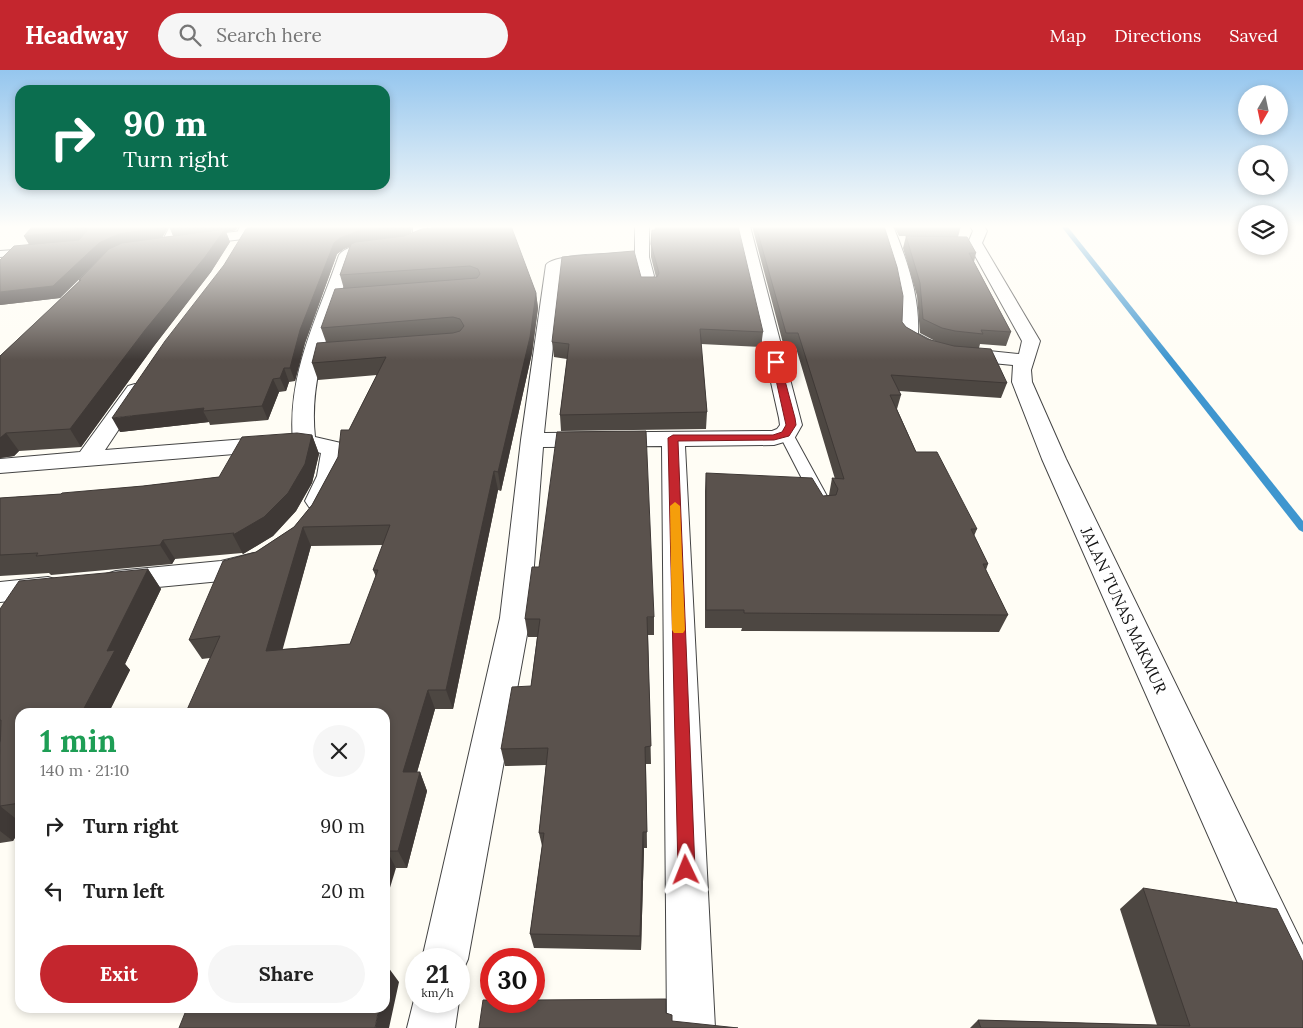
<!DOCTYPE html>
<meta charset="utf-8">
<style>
body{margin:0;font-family:Lora,serif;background:#f6f6f6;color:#222;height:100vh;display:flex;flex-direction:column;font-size:19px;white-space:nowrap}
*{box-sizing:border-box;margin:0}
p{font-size:16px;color:#767676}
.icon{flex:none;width:28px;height:28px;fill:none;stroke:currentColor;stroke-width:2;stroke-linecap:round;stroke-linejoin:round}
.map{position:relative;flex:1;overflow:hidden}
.drawer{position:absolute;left:15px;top:638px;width:375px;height:305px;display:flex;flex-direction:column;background:#fff;border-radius:15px;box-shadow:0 2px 8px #0003}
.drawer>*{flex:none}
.top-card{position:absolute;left:15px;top:15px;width:375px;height:105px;border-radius:15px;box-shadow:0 2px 8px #0003;background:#0b6e4f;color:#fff;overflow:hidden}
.needle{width:32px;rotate:189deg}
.controls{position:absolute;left:1238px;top:15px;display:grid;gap:10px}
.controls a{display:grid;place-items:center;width:50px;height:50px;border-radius:50%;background:#fff;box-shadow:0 2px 8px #0003;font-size:25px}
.speed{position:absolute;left:405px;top:878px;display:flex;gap:10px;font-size:25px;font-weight:700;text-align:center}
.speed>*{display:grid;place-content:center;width:65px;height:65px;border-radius:50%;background:#fff;box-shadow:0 2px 8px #0003;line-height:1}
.speed small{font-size:12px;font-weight:400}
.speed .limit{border:8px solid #d22;background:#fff;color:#111}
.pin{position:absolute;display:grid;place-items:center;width:42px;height:42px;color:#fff;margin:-21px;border-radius:10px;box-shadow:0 2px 8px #0006}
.me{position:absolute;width:55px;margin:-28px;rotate:358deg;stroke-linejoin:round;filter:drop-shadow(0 0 4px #0008)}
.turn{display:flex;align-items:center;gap:18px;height:105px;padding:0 25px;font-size:22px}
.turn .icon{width:65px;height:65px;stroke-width:2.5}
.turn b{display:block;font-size:35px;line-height:42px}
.round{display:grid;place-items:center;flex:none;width:52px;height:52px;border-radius:26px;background:#f6f6f6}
.head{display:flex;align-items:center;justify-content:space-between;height:85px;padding:0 25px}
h1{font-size:30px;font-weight:800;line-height:38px;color:#1e9e55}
.action{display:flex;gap:10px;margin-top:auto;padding:10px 25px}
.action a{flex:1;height:58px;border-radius:30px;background:#c4262e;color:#fff;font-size:20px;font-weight:800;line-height:58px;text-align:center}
.action a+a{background:#f6f6f6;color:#222}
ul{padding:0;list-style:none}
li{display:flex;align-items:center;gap:15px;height:65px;padding:0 25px}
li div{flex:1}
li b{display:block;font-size:19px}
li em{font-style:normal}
header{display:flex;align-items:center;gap:30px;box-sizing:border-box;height:70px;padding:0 25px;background:#c4262e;color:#fff}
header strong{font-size:24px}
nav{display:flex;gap:28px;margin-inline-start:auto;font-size:18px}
.search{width:350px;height:45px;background:#f6f6f6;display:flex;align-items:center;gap:12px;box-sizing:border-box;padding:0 18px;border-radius:28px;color:#767676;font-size:19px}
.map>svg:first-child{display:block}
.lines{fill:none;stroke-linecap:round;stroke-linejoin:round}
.stream{fill:#3f96cf;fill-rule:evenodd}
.service-casing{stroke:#444;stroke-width:2}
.minor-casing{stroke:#444;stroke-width:2}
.service{fill:#fff;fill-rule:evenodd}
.minor{fill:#fff;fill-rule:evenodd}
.wall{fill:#4d4742;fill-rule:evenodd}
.shaded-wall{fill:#3f3936}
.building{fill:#5a524d;stroke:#3f3936;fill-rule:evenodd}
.route{fill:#c4262e;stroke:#7f191e}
.slow{fill:#f59e0b}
.labels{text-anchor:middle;stroke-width:5;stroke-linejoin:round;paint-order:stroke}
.street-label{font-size:16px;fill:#111;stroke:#fff}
</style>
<header>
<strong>Headway</strong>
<div class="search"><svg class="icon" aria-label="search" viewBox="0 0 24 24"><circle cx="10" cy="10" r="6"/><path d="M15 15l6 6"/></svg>Search here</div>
<nav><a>Map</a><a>Directions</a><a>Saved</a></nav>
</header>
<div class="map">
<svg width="1303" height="958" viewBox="0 0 1303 958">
<rect width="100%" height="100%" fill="#fffdf5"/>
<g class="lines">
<path class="stream" d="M 1061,156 L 1067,156 L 1303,451 L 1303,462 L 1299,460 Z"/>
<defs>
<g id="service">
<path d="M 170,156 L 178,156 L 169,176 L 163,176 L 161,174 Z"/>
<path d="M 240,156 L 248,156 L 244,166 L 240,169 L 236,166 Z"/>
<path d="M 29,179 L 32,180 L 32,184 L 0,187 L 0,181 Z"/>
<path d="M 786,360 L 791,361 L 793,364 L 828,428 L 826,432 L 814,432 L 812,428 L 779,364 L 781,361 Z"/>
</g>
<g id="minor">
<path d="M 283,156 L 326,156 L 319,160 L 192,175 L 187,174 L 185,171 L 187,168 L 192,167 Z"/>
<path d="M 413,156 L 427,156 L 428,168 L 422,174 L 359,184 L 353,187 C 335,247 308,304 315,367 L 341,373 C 353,390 337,421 327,437 L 318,439 L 309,437 L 305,431 L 317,406 L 321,383 L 296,377 L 293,372 C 287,303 317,249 339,185 C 349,171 395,170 413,167 Z"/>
<path d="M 635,156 L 649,156 L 649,187 L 654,206 L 652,209 L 640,209 L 635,192 L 561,198 L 544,363 L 772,361 L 777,359 L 780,355 L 779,348 L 736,156 L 750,156 L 802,355 L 794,369 L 774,375 L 685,376 L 715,958 L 667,958 L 662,376 L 543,377 L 530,548 L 468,889 L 461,905 L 459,906 L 459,889 L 422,889 L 500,548 L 521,370 L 546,195 C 555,183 618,184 635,183 Z"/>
<path d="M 879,156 L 893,156 C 907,190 920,227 918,264 L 937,274 L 950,277 L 1019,284 L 1022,271 L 968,173 L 973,161 L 970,156 L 984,156 L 987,161 L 982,173 L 1040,271 L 1031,300 L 1032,312 L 1066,389 L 1303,875 L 1303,948 L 1286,942 L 1042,389 L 1012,312 L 1013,295 L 950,289 L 923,282 L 903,270 L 900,266 L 901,240 L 896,210 Z"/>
<path d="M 135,314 L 142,316 L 145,320 L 105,380 L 273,367 L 281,369 L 284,374 L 281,379 L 273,381 L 0,403 L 0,389 L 80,382 L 128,316 Z"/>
<path d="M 254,483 L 264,486 L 268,493 L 264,500 L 221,511 L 116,521 L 106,518 L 102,511 L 106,504 L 116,501 L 221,491 Z"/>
<path d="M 48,507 L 58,510 L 63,517 L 58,524 L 48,527 L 0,532 L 0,512 Z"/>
<path d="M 416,922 L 416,931 L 459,931 L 459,929 L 459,931 L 455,958 L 407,958 Z"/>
</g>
</defs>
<use href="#service" class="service-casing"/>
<use href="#minor" class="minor-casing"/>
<use href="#service" class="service"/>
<use href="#minor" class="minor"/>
</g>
<g class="wall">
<path d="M 272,156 L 412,156 L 411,163 L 536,223 L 538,238 L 532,283 L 501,421 L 498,420 L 453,639 L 435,639 L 417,702 L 420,702 L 427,721 L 407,798 L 396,798 L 210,588 L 202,589 L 189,570 L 256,482 L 294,457 L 312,435 L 338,387 L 349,360 L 377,305 L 318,310 L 312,293 L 326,272 L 321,258 L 344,219 L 340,205 L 350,176 L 344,179 L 337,184 L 305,273 L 295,311 L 289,312 L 286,321 L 279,322 L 268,350 L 210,355 L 209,352 L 120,362 ZM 383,475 L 373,500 L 376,507 L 350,574 L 282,579 L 311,476 Z"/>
<path d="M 752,156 L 884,156 L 902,252 L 906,257 L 927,269 L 935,271 L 920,263 L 917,226 L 903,178 L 906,166 L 899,166 L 894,156 L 961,156 L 958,167 L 976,183 L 974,192 L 1011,262 L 1006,276 L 980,274 L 979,278 L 1007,313 L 1001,328 L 899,321 L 901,325 L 897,339 L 916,382 L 977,459 L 974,466 L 988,494 L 986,500 L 1008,545 L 999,562 L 741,561 L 742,558 L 705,558 L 705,421 L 706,403 L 823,426 L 829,425 L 832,408 L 835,409 L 796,278 L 784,277 Z"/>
<path d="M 170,158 L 236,160 L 226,162 L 230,172 L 211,202 L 154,276 L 81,377 L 19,381 L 14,386 L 0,388 L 0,286 L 79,211 L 79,210 L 97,192 L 60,228 L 0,235 L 0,190 L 29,174 L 24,166 L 162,167 L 173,166 Z"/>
<path d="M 651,163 L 763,262 L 761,277 L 701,274 L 707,342 L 706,359 L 561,361 L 560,345 L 567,289 L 554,287 L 552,272 L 641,207 L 656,207 L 651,187 Z"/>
<path d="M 312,365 L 319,384 L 312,413 L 296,441 L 273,466 L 243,484 L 242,483 L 175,489 L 172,494 L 51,505 L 49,503 L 0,506 L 0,428 L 61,424 L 143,416 L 219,407 Z"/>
<path d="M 148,499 L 161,519 L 125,594 L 130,600 L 109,642 L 20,642 L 20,759 L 13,771 L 0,773 L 0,685 L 1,671 L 0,672 L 0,539 Z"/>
<path d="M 654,547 L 654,565 L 648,565 L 651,694 L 646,694 L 647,778 L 644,778 L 641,880 L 534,878 L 530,864 L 542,776 L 539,763 L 546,695 L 505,696 L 501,679 L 531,616 L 537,567 L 528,567 L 525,549 Z"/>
<path d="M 1143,818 L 1303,958 L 970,958 L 978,950 L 1157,955 L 1120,839 Z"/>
</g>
<g class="shaded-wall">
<path d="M 77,156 L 92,156 L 78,172 L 30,176 L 24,166 Z"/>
<path d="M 158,156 L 169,156 L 161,170 L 104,184 L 60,228 L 0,235 L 0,222 L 99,173 L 118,164 Z"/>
<path d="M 182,156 L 239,156 L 236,160 L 226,162 L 230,172 L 211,202 L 154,276 L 81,377 L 70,359 L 145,260 L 174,168 L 170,158 Z"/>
<path d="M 248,156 L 267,156 L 249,159 Z"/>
<path d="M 398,156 L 412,156 L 411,165 L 362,172 L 344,179 L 337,184 L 305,273 L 295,311 L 290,298 L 300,260 L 334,173 L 340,168 L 359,161 Z"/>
<path d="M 536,223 L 538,238 L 532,283 L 501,421 L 498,402 Z"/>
<path d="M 284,298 L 289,312 L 286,321 L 280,308 Z"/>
<path d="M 273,309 L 279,322 L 268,350 L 262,336 Z"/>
<path d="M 204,338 L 203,341 L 209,352 L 120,362 L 112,348 Z"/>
<path d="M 6,363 L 19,381 L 14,386 L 0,388 L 0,368 Z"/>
<path d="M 312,365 L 319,384 L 312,413 L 296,441 L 273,466 L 243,484 L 233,465 Z"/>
<path d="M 494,401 L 498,420 L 453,639 L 446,620 Z"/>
<path d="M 303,457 L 311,476 L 277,600 L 266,581 Z"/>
<path d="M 163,470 L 175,489 L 172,494 L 160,475 Z"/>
<path d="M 148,499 L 161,519 L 125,594 L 130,600 L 109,642 L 82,642 L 107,581 Z"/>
<path d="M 428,620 L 435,639 L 412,720 L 403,702 Z"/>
<path d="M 420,702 L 427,721 L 407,798 L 398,781 Z"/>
<path d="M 0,736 L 20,752 L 20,759 L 13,771 L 0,761 Z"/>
<path d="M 643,762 L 644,778 L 641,880 L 640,866 Z"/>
<path d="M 387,781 L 396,798 L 385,834 L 385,787 Z"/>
<path d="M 388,897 L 399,912 L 389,958 L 375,958 L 379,938 L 385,938 L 385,912 Z"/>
</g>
<g class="building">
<path d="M 33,156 L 77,156 L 72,161 L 24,166 Z"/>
<path d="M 91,156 L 158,156 L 156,159 L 118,164 L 99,173 L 53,216 L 0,222 L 0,190 L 14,176 L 79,170 Z"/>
<path d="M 170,156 L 182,156 L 170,158 Z"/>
<path d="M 272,156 L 398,156 L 359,161 L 340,168 L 334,173 L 300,260 L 290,298 L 284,298 L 280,308 L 273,309 L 262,336 L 203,341 L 204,338 L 112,348 L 165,271 L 224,195 L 246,159 Z"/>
<path d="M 452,156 L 511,156 L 536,223 L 530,267 L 498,402 L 494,401 L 446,620 L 428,620 L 403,702 L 420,702 L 398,781 L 387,781 L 385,787 L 385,642 L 186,642 L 220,566 L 189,570 L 223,491 L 256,482 L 294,457 L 312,435 L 338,387 L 341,360 L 349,360 L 386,287 L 312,293 L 317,273 L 453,263 L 460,261 L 464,256 L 460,249 L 453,247 L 321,258 L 335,219 L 477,208 L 480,204 L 478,199 L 470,196 L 340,205 L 351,174 L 356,172 L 404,166 L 422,159 ZM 390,455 L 373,500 L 378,500 L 350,574 L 266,581 L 303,457 Z"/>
<path d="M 656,156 L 738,156 L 763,262 L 700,259 L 707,342 L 560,345 L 569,274 L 552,272 L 562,187 L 634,181 L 641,207 L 657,207 L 659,203 L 651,174 L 652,160 L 655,160 Z"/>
<path d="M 756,156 L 884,156 L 897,197 L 903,226 L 902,252 L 906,257 L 927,269 L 954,276 L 991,279 L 1007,313 L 891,305 L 901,325 L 890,325 L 916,382 L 937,382 L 977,459 L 971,459 L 988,494 L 983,494 L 1008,545 L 744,543 L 744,540 L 706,540 L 706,403 L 812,408 L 823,426 L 836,425 L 838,419 L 832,408 L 844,409 L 798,263 L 786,263 Z"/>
<path d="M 225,159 L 205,187 L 145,260 L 70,359 L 6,363 L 0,368 L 0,286 L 81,210 L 79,210 L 109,179 L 122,173 Z"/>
<path d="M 906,166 L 967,167 L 976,183 L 969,183 L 1011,262 L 981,260 L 983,264 L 955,261 L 942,258 L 923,249 L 920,213 Z"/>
<path d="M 646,361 L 654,547 L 647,547 L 651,676 L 645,677 L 647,762 L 643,762 L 640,866 L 530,864 L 544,763 L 539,763 L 548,678 L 501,679 L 512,617 L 531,616 L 540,549 L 525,549 L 532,497 L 539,497 L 557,362 Z"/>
<path d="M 297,363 L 312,365 L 305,394 L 288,423 L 264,447 L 233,465 L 234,463 L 163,470 L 160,475 L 36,486 L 38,483 L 0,485 L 0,428 L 61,424 L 62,423 L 143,416 L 219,407 L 242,367 Z"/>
<path d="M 148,499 L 107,581 L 115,580 L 82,642 L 20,642 L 20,733 L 0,736 L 0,737 L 0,685 L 1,650 L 0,650 L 0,539 L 19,511 Z"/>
<path d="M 1143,818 L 1277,839 L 1303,892 L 1303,958 L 981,958 L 978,950 L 1190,956 Z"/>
<path d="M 385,897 L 388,897 L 385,912 Z"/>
<path d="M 666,929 L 666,943 L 672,945 L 672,951 L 738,958 L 479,958 L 483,930 L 491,930 L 491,931 L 534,931 L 534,930 Z"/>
<path d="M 187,938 L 379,938 L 375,958 L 179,958 Z"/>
</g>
<linearGradient id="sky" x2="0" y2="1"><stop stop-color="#95c6ee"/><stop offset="0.54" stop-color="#fffefa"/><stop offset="1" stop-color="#fffefa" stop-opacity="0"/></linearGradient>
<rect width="1303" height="290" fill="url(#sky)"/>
<path class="route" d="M 776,289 L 780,292 L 795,348 L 796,355 L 789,366 L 774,370 L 678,371 L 695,800 L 692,806 L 686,809 L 680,806 L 678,800 L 668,368 L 673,365 L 773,365 L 782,362 L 786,355 L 772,292 Z"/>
<path class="slow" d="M 675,432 L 680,436 L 685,560 L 683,563 L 674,563 L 672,560 L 670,436 Z"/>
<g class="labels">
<g class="street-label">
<text transform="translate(1124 540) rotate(65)" y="6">JALAN TUNAS MAKMUR</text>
</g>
</g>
</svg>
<div class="controls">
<a><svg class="needle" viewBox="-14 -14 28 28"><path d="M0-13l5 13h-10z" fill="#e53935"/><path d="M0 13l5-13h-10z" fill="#767676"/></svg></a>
<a><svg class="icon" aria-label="search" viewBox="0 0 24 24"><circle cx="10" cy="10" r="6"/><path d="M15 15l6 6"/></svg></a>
<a><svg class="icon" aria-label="layers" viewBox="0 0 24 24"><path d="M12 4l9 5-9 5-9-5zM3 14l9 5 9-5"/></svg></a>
</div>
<div class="speed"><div>21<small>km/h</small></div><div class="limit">30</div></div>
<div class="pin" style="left:776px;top:292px;background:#d93025"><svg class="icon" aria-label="arrive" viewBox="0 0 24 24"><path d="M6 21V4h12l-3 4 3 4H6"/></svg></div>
<svg class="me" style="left:686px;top:800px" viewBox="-20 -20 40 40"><path d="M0-17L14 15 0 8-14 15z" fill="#c4262e" stroke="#fff" stroke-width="4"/></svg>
<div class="top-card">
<div class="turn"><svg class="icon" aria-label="right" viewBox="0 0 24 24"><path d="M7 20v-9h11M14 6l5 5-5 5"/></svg><div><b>90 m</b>Turn right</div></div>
</div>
<section class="drawer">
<div class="head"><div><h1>1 min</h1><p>140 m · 21:10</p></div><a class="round"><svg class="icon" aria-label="close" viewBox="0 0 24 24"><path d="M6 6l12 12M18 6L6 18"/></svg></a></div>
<ul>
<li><svg class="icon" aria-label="right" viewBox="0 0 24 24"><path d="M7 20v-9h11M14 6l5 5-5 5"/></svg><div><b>Turn right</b></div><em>90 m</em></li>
<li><svg class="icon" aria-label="left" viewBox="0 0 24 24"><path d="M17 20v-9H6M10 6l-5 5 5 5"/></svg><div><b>Turn left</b></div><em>20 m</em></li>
</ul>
<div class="action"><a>Exit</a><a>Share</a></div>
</section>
</div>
